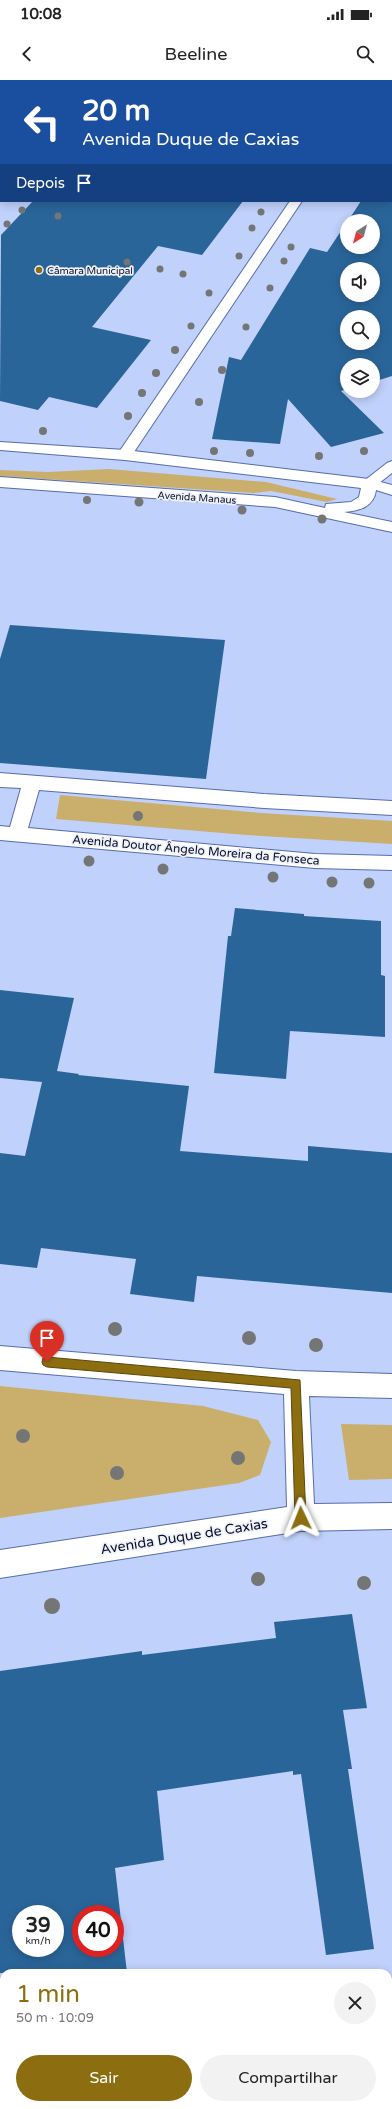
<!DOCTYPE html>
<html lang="pt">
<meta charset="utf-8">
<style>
body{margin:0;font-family:"Varela Round",sans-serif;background:#f2f2f2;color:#222;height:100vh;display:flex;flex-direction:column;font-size:15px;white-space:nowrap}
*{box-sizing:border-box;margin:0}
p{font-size:13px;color:#767676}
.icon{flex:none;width:22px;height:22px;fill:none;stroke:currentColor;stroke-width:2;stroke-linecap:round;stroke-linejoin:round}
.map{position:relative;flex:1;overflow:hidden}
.drawer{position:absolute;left:0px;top:1889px;width:392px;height:140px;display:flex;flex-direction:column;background:#fff;border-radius:12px 12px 0 0;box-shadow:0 2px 10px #0003}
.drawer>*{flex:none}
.guide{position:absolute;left:0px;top:0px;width:392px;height:122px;box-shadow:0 2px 10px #0003;background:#1a4fa0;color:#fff;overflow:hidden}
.needle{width:26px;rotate:216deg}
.buttons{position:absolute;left:340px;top:134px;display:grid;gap:8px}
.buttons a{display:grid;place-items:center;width:40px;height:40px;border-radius:50%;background:#fff;box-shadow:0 2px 10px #0003;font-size:20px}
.speed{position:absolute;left:12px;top:1825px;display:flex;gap:8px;font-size:20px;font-weight:700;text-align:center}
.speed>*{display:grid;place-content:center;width:52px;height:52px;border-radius:50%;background:#fff;box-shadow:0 2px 10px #0003;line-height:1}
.speed small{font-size:10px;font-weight:400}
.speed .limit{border:6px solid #d22;background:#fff;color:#111}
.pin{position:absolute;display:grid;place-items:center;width:34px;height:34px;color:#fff;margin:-41px -17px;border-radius:50% 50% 50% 0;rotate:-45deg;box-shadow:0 0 4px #0007}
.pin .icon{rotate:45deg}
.me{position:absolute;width:44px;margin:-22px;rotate:358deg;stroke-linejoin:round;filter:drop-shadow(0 0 3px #0008)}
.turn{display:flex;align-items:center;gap:14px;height:84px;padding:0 16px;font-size:18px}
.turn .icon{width:52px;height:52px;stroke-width:2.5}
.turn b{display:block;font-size:28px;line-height:34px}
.then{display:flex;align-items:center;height:38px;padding:0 16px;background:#0003;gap:8px;font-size:15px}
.round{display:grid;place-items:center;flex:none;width:42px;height:42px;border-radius:21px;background:#f2f2f2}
.summary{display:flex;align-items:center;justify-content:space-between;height:68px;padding:0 16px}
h1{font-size:24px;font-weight:600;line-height:30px;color:#8c6e10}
.cta{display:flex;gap:8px;margin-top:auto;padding:8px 16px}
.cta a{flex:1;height:46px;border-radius:24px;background:#8c6e10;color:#fff;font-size:16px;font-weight:600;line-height:46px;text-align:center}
.cta a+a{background:#f2f2f2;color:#222}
.status{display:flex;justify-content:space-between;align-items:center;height:28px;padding:0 20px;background:#fff;direction:ltr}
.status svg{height:11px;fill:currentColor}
header{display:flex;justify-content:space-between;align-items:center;height:52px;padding:0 16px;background:#fff;font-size:18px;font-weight:600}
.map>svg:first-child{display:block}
.green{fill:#caaf6c}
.building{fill:#2a6599;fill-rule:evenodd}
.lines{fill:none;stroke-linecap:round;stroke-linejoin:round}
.minor-casing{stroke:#566cab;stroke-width:2}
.tertiary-casing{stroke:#566cab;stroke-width:2}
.minor{fill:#fff;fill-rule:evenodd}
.tertiary{fill:#fff;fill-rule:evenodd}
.tree{fill:#747575}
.route{fill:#8c6e10;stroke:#5b480a}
.poi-dot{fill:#8c6e10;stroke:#eff2fa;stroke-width:1.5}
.labels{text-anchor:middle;stroke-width:3.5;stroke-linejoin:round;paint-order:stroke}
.far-poi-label{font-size:10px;fill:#080f28;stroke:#eff2fa;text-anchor:start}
.far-street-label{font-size:10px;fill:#080f28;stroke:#eff2fa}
.street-label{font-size:12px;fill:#080f28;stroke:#eff2fa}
.near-street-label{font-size:14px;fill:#080f28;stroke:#eff2fa}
</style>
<div class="status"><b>10:08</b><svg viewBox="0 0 49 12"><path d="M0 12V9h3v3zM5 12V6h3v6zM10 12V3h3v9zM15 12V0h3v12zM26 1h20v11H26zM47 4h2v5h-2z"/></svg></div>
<header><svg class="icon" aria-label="back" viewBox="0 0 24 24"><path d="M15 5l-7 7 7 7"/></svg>Beeline<svg class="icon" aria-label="search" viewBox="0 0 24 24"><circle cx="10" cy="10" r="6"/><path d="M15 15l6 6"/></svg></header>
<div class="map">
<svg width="392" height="2029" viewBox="0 0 392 2029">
<rect width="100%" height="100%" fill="#c0d1fb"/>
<g class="green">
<path d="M 109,389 L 266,402 L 337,419 L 327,422 L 271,411 L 253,413 L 0,396 L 0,390 L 48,392 Z"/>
<path d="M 60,715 L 261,733 L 392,741 L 392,764 L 246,755 L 56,739 Z"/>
<path d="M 0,1306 L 203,1326 L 258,1340 L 271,1362 L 260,1395 L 239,1403 L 0,1438 Z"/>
<path d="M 341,1344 L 392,1345 L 392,1399 L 349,1400 Z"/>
</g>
<g class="building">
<path d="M 392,74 L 392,296 L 373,302 L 373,285 L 347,285 L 347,309 L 341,311 L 384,353 L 331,367 L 288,319 L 280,364 L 212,359 L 229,277 L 241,280 L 310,168 L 327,172 L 347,142 L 347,167 L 373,167 L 373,141 L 348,141 L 361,121 L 391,121 ZM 347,189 L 373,189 L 373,215 L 347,215 ZM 347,237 L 373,237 L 373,263 L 347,263 Z"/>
<path d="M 33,121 L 243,121 L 202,175 L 158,166 L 92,247 L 151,260 L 97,328 L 49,317 L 38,330 L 0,321 L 1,155 Z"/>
<path d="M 10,545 L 225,560 L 206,699 L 0,683 L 0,579 Z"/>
<path d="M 235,828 L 304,834 L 304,836 L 381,841 L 381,895 L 385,896 L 385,957 L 290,951 L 286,999 L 214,993 L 228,856 L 231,856 Z"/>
<path d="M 0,910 L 74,918 L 57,991 L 79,994 L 78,995 L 189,1006 L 180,1071 L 308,1081 L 308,1066 L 392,1073 L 392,1213 L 197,1196 L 194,1222 L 130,1214 L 136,1179 L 41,1168 L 37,1188 L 0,1184 L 0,1073 L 25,1076 L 42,1002 L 0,998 Z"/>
<path d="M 352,1534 L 367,1628 L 343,1630 L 352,1689 L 348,1689 L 374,1869 L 326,1875 L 301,1694 L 293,1695 L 293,1691 L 157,1711 L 164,1780 L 115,1788 L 127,1893 L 0,1893 L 0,1591 L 142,1571 L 142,1575 L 276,1558 L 274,1542 ZM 21,1834 L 55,1834 L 55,1868 L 21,1868 ZM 81,1834 L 115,1834 L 115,1868 L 81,1868 Z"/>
</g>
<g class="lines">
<defs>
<g id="minor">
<path d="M 372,0 L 384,0 L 371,1 Z"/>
<rect x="0" y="33" width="1" height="6"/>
<path d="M 290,121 L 302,121 L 130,378 L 120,378 L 117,375 Z"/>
<path d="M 392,381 L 392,393 L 374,407 L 364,407 L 361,404 L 364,401 L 387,383 Z"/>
</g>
<g id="tertiary">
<path d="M 69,0 L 81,0 L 68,1 Z"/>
<path d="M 1,70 L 1,78 L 0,79 L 0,71 Z"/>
<path d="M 0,362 L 125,370 L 369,399 L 392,405 L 392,415 L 376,410 C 374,427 359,431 344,432 L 392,442 L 392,452 L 275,427 L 0,407 L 0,397 L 275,417 L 325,428 L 326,424 L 351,422 L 359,417 L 361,408 L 125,380 L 0,370 Z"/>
<path d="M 0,693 L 264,714 L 392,721 L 392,735 L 264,728 L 39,710 L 28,748 L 315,774 L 392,776 L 392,790 L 315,788 L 0,760 L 0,746 L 10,747 L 21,708 L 0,707 Z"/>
<path d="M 0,1266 L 296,1291 L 392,1294 L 392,1318 L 309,1316 L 314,1424 L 392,1423 L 392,1449 L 301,1451 L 0,1498 L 0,1470 L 287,1427 L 284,1314 L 0,1290 Z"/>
</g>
</defs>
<use href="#minor" class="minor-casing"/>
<use href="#tertiary" class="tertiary-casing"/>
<use href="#minor" class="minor"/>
<use href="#tertiary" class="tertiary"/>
</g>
<g class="tree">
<circle cx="22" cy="130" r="3.5"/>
<circle cx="261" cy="132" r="3.5"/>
<circle cx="58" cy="136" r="3.5"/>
<circle cx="7" cy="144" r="3.5"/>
<circle cx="252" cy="148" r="3.5"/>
<circle cx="291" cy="167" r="3.5"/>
<circle cx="239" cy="176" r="3.5"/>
<circle cx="284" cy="181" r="3.5"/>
<circle cx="127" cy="182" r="3.5"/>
<circle cx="160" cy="189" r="3.5"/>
<circle cx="183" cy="194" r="3.5"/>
<circle cx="270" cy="208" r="3.5"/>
<circle cx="209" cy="213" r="3.5"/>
<circle cx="191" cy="246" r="3.5"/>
<circle cx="246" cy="247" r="3.5"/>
<circle cx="175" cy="270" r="4"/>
<circle cx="222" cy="290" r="4"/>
<circle cx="156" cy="293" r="4"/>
<circle cx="142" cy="313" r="4"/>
<circle cx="199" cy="322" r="4"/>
<circle cx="128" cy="336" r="4"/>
<circle cx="43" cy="351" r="4"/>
<circle cx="214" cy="371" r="4"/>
<circle cx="364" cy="371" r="4"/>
<circle cx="250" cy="373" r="4"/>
<circle cx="319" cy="376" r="4"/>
<circle cx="87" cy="420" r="4"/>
<circle cx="139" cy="422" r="4.5"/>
<circle cx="242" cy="430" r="4.5"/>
<circle cx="322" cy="439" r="4.5"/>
<circle cx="138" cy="736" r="5"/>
<circle cx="89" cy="781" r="5.5"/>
<circle cx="163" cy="789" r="5.5"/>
<circle cx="273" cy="797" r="5.5"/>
<circle cx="332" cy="802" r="5.5"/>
<circle cx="369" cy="803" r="5.5"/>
<circle cx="115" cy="1249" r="7"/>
<circle cx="249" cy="1258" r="7"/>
<circle cx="316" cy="1265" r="7"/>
<circle cx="23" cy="1356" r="7"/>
<circle cx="238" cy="1378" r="7"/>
<circle cx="117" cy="1393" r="7"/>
<circle cx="258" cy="1499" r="7"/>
<circle cx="364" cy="1503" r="7"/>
<circle cx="52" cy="1526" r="8"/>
</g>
<path class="route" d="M 47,1277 L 300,1300 L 306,1438 L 305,1442 L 301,1444 L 297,1442 L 295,1438 L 291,1308 L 47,1287 L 43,1285 L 42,1282 L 43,1278 Z"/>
<circle class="poi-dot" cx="39" cy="190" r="4"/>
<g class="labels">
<g class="far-poi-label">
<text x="47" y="194">Câmara Municipal</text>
</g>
<g class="far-street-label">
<text transform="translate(197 417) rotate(4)" y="4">Avenida Manaus</text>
</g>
<g class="street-label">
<text transform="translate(196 770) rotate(5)" y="4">Avenida Doutor Ângelo Moreira da Fonseca</text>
</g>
<g class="near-street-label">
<text transform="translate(184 1456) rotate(-9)" y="5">Avenida Duque de Caxias</text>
</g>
</g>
</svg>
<div class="buttons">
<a><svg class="needle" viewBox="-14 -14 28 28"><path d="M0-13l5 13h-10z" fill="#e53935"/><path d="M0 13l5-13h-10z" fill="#767676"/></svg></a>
<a><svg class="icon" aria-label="sound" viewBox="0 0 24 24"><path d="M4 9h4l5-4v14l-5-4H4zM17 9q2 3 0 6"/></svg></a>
<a><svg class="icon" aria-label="search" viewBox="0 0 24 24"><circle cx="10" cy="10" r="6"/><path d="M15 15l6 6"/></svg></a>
<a><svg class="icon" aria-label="layers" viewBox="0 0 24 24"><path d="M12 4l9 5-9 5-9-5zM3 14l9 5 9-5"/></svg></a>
</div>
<div class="speed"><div>39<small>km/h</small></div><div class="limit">40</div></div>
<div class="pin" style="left:47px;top:1282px;background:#d93025"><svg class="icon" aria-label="arrive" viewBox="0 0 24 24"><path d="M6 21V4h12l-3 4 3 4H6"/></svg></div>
<svg class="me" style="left:301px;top:1438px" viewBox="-20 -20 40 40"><path d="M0-17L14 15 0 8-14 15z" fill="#8c6e10" stroke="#fff" stroke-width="4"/></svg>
<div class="guide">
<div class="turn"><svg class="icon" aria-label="left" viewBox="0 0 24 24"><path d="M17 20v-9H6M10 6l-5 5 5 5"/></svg><div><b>20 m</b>Avenida Duque de Caxias</div></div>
<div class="then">Depois<svg class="icon" aria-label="arrive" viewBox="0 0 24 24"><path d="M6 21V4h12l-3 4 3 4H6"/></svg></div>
</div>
<section class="drawer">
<div class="summary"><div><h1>1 min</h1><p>50 m · 10:09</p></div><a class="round"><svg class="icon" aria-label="close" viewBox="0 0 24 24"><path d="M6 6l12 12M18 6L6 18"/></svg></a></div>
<div class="cta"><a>Sair</a><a>Compartilhar</a></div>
</section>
</div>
